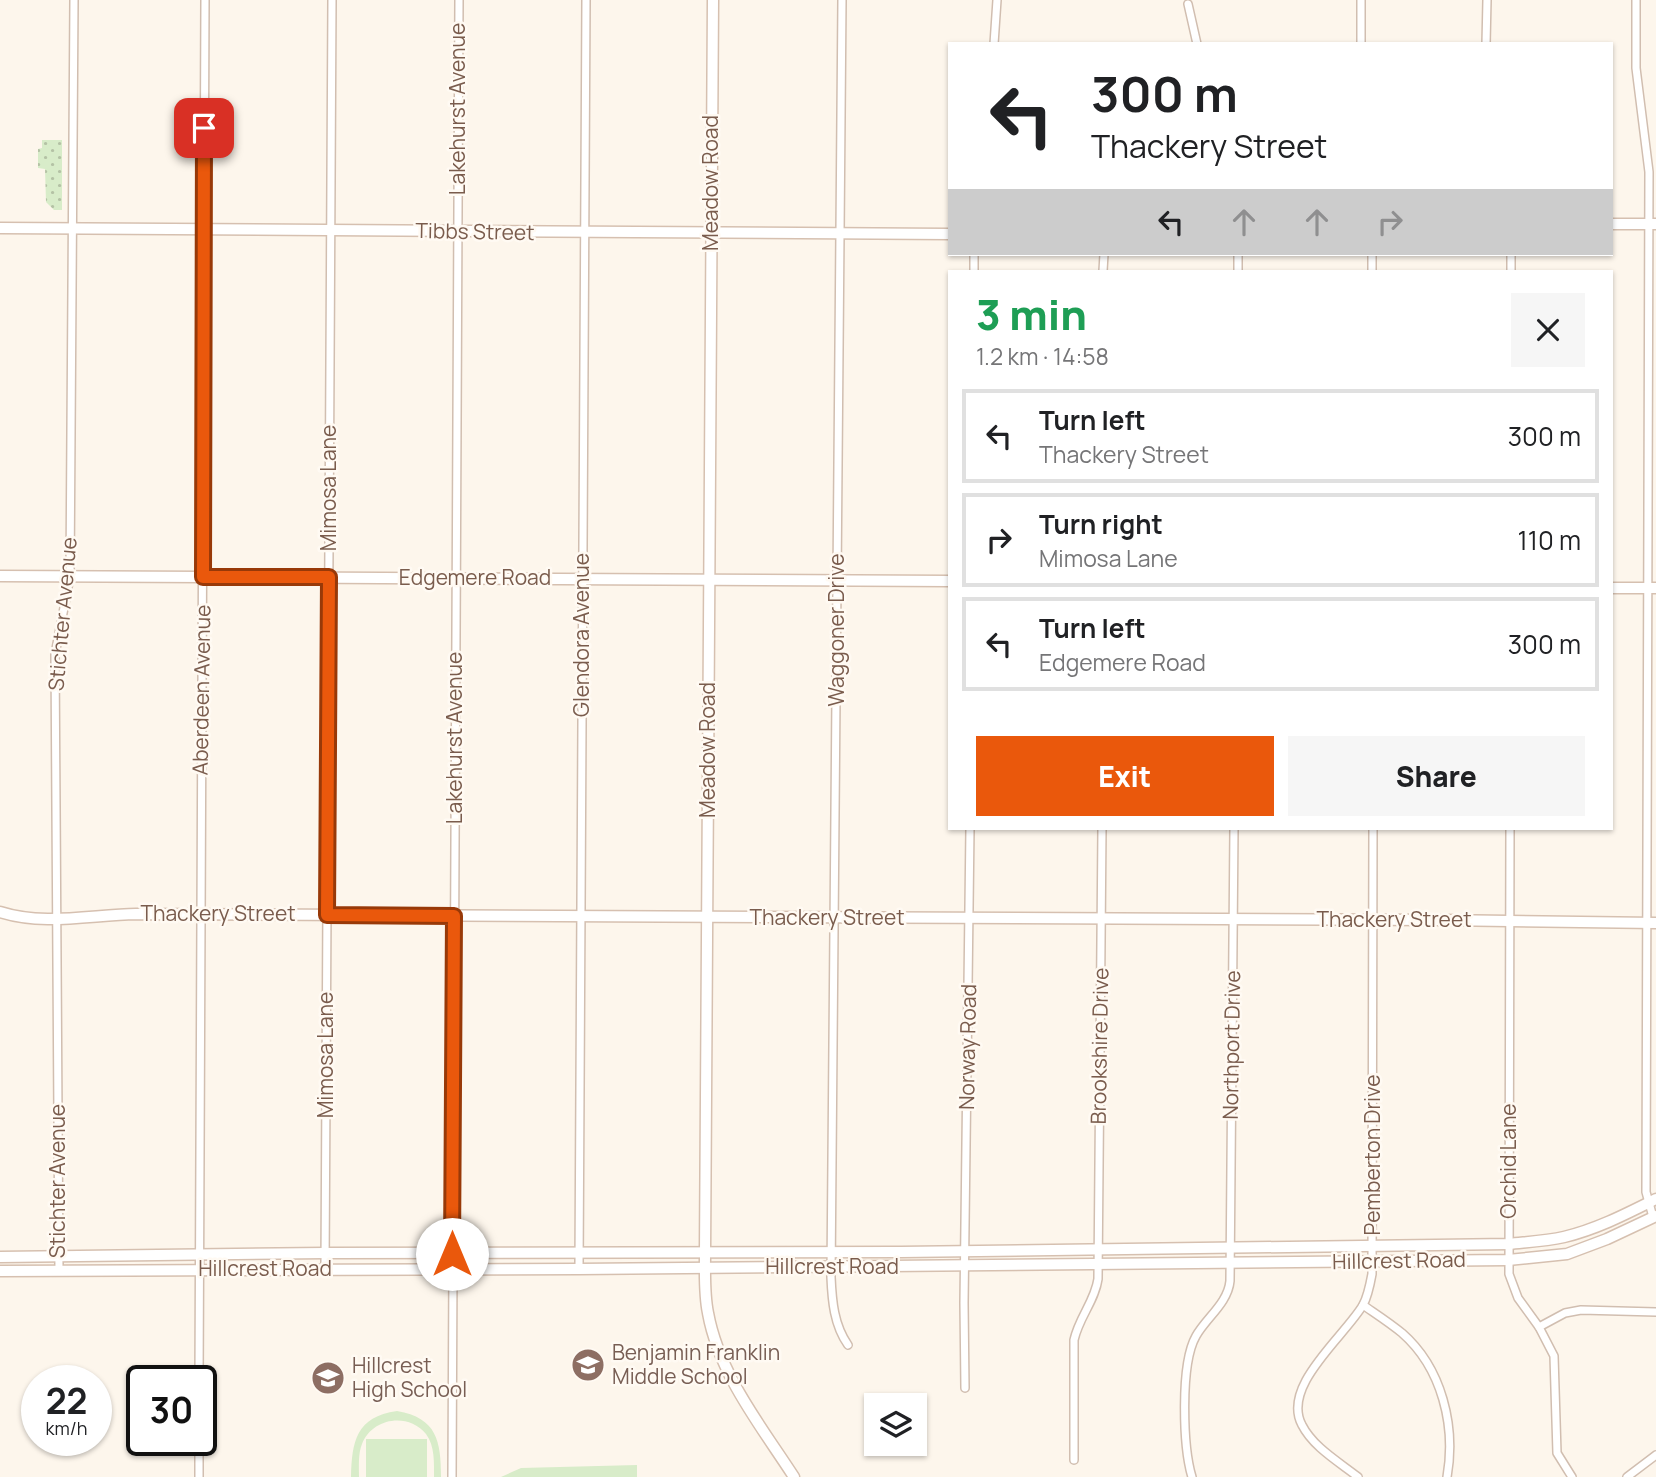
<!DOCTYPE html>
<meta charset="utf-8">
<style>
body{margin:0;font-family:Manrope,sans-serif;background:#f6f6f6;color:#202124;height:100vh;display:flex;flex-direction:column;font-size:26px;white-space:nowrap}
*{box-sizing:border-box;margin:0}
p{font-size:23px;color:#757577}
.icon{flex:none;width:38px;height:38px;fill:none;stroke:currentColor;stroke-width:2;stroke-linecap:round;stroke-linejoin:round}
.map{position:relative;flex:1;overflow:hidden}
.sheet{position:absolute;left:948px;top:270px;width:665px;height:560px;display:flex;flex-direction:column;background:#fff;border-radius:0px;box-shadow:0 2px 5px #0004}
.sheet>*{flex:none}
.hud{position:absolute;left:948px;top:42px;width:665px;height:214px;border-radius:0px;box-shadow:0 2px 5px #0004;background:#fff;color:#202124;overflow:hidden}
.tools{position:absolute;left:864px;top:1393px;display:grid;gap:14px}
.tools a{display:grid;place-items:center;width:63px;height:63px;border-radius:0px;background:#fff;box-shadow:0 2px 5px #0004;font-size:35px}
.speed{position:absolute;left:21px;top:1365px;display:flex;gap:14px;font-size:35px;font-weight:700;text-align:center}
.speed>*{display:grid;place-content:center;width:91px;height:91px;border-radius:50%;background:#fff;box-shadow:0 2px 5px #0004;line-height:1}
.speed small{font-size:18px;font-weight:400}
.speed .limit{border:4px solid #111;border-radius:10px;background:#fff;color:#111}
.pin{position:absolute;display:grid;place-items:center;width:60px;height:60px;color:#fff;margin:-30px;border-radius:14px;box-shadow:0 4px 10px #0006}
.me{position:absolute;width:77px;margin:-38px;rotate:0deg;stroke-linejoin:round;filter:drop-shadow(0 0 5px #0008)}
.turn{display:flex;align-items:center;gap:24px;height:147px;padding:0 28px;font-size:32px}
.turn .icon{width:91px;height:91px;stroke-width:2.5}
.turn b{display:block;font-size:49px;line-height:60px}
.lanes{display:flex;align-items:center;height:66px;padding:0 28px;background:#0003;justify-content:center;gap:35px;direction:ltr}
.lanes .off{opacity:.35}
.round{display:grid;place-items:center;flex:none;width:74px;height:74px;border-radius:0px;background:#f6f6f6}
.summary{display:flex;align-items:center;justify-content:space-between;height:119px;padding:0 28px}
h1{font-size:42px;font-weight:800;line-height:52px;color:#1e9e55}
.action{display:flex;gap:14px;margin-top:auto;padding:14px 28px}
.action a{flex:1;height:80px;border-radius:0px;background:#ea580c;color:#fff;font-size:28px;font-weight:800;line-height:80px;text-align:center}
.action a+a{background:#f6f6f6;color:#202124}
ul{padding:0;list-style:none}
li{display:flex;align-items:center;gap:21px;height:94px;margin:0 14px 10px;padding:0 14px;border:4px solid #e0e0e0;border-radius:0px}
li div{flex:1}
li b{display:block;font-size:26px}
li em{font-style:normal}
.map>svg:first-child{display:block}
.green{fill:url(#green-dots)}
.pitch{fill:#d8ecc9}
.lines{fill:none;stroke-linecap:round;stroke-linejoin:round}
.street-casing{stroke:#d1beb0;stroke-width:10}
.secondary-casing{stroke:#d6c0b0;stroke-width:13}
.street{stroke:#fff;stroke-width:7}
.secondary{stroke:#fff;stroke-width:10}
.route-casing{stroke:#983908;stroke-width:18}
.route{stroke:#ea580c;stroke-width:12}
.labels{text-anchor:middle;stroke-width:5;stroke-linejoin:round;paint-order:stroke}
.street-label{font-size:21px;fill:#7a5c4d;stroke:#fffaf3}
.education-label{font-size:21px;fill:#785e54;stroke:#fffaf3;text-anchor:start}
</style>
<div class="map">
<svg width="1656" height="1477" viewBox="0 0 1656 1477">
<defs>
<pattern id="green-dots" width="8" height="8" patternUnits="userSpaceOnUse" patternTransform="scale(1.75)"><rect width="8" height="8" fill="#d8ecc9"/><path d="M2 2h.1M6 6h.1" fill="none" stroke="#b4c2a5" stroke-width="1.8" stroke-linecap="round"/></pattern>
</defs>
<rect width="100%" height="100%" fill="#fdf6ec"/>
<path class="green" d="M 42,140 L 62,140 L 62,210 L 54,210 L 46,202 L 45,169 L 38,168 L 38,149 L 42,148 Z"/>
<g class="pitch">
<path d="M 397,1411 C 437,1418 441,1441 441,1477 L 434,1477 C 434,1463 435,1446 426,1434 C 408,1412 372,1418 362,1444 C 358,1454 359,1466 359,1477 L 351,1477 C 352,1441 356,1417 397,1411 Z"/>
<rect x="366" y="1439" width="61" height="38"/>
<path d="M 637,1465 L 637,1477 L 501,1477 L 521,1468 Z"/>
</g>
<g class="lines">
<defs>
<g id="street">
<path d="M 842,0 L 831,1277 C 832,1301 834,1325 848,1345"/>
<path d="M 1361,0 L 1361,44"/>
<path d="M 1636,0 L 1636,68 L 1649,172 L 1646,1192 L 1653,1217"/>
<path d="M 1188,4 L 1197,44"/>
<path d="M 994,44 L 997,0"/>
<path d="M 1486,44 L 1487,0"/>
<path d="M 1372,254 L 1372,271"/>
<path d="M 974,271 L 974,254"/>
<path d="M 1103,271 L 1104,254"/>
<path d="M 1238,271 L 1238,254"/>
<path d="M 1511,271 L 1511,254"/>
<path d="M 1510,828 L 1509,1274 L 1518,1298 L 1539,1327 L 1554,1356 L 1557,1453 L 1572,1477"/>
<path d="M 325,1269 L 332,0"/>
<path d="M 579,1269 L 586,0"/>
<path d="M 59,1271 L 55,654 L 70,577 L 74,0"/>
<path d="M 1363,1305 C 1376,1314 1390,1323 1402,1333 C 1442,1368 1456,1426 1447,1477"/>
<path d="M 1539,1327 L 1565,1313 L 1581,1310 L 1656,1312"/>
<path d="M 199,1381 L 205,0"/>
<path d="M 965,1388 L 964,1303 L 970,828"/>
<path d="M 1074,1460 L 1074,1340 C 1079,1317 1095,1301 1098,1279 L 1102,828"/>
<path d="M 199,1477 L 199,1440"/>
<path d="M 452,1477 L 459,0"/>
<path d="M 1192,1477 C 1183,1447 1180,1364 1196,1336 C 1206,1318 1228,1303 1230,1281 L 1234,828"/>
<path d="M 1358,1477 C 1339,1462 1313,1447 1302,1425 C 1281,1386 1344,1337 1363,1305 C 1368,1296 1370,1285 1372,1274 L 1373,828"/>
<path d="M 1627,1477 L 1656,1455"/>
</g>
<g id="secondary">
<path d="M 713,0 L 705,1253 C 705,1273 704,1294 708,1313 C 719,1374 761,1426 794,1477"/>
<path d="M 1612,224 L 1656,224"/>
<path d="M 0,228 L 950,234"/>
<path d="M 0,576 L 950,581"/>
<path d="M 1612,588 L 1656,588"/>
<path d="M 0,912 C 44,926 90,915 136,914 L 1441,920 L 1656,923"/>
<path d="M 0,1257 L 325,1253 L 901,1252 L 1509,1244 C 1527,1242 1546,1241 1564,1237 C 1597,1229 1626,1214 1656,1199"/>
<path d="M 0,1271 L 579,1269 L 1508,1260 L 1567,1254 L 1607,1239 L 1656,1216"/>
</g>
</defs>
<use href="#street" class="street-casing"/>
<use href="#secondary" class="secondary-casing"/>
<use href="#street" class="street"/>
<use href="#secondary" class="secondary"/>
</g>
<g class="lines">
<defs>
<path id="route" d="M 204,128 L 203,577 L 329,577 L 327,915 L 454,916 L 452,1254"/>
</defs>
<use href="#route" class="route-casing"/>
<use href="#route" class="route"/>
</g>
<defs>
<symbol id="school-disc" viewBox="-11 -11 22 22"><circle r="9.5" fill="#8d6e63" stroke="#fffaf3"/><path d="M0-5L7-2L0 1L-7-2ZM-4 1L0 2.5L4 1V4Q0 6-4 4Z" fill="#fff"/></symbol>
</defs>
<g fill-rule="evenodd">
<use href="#school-disc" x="569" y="1346" width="38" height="38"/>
<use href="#school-disc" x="309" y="1359" width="38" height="38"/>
</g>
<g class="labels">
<g class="street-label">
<text transform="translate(458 109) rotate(-90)" y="7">Lakehurst Avenue</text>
<text transform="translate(711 183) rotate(-90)" y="7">Meadow Road</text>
<text transform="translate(475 232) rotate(1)" y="7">Tibbs Street</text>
<text transform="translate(329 488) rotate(-90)" y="7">Mimosa Lane</text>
<text x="475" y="585">Edgemere Road</text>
<text transform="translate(63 614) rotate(-85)" y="7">Stichter Avenue</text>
<text transform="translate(837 630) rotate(-90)" y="7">Waggoner Drive</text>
<text transform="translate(582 635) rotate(-90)" y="7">Glendora Avenue</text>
<text transform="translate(202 690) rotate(-89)" y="7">Aberdeen Avenue</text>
<text transform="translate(455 738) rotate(-90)" y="7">Lakehurst Avenue</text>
<text transform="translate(708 750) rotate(-90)" y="7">Meadow Road</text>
<text x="218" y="921">Thackery Street</text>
<text x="827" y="925">Thackery Street</text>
<text x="1394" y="927">Thackery Street</text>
<text transform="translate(1232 1045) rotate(-89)" y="7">Northport Drive</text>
<text transform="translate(1100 1046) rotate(-89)" y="7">Brookshire Drive</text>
<text transform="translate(968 1047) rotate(-89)" y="7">Norway Road</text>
<text transform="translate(326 1055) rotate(-90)" y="7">Mimosa Lane</text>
<text transform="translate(1373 1155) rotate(-90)" y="7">Pemberton Drive</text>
<text transform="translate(1509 1161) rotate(-90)" y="7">Orchid Lane</text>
<text transform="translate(58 1181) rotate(-90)" y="7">Stichter Avenue</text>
<text transform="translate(1399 1261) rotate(-1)" y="7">Hillcrest Road</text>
<text x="832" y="1274">Hillcrest Road</text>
<text x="265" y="1276">Hillcrest Road</text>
</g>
<g class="education-label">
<text x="612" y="1360">Benjamin Franklin<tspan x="612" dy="24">Middle School</tspan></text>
<text x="352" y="1373">Hillcrest<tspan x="352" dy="24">High School</tspan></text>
</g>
</g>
</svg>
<div class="tools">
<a><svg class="icon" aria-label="layers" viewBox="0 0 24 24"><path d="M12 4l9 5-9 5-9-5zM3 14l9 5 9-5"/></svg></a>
</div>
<div class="speed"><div>22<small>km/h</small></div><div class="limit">30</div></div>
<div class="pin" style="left:204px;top:128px;background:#d93025"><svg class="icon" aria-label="arrive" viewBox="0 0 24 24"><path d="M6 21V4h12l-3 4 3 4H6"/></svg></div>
<svg class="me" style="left:452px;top:1254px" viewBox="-20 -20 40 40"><circle r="19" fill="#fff"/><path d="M0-13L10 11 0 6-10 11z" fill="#ea580c"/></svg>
<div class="hud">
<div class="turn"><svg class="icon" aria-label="left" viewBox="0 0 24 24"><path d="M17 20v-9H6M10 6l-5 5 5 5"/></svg><div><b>300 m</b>Thackery Street</div></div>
<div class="lanes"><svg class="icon" aria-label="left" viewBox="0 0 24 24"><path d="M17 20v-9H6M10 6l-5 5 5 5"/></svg><svg class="icon off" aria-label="ahead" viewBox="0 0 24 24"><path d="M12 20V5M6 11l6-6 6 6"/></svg><svg class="icon off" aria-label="ahead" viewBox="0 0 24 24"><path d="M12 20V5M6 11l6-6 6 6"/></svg><svg class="icon off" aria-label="right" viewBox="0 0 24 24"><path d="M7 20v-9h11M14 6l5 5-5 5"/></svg></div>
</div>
<section class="sheet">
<div class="summary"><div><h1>3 min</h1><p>1.2 km · 14:58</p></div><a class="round"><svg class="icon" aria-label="close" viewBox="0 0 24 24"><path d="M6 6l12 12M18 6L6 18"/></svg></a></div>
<ul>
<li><svg class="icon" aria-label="left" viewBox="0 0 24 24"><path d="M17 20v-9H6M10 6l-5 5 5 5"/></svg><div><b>Turn left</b><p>Thackery Street</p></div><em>300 m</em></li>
<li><svg class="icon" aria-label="right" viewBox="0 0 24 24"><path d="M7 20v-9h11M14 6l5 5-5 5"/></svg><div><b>Turn right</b><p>Mimosa Lane</p></div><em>110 m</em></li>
<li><svg class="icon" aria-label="left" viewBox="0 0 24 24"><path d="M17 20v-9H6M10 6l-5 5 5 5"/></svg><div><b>Turn left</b><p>Edgemere Road</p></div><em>300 m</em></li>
</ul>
<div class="action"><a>Exit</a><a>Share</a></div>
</section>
</div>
